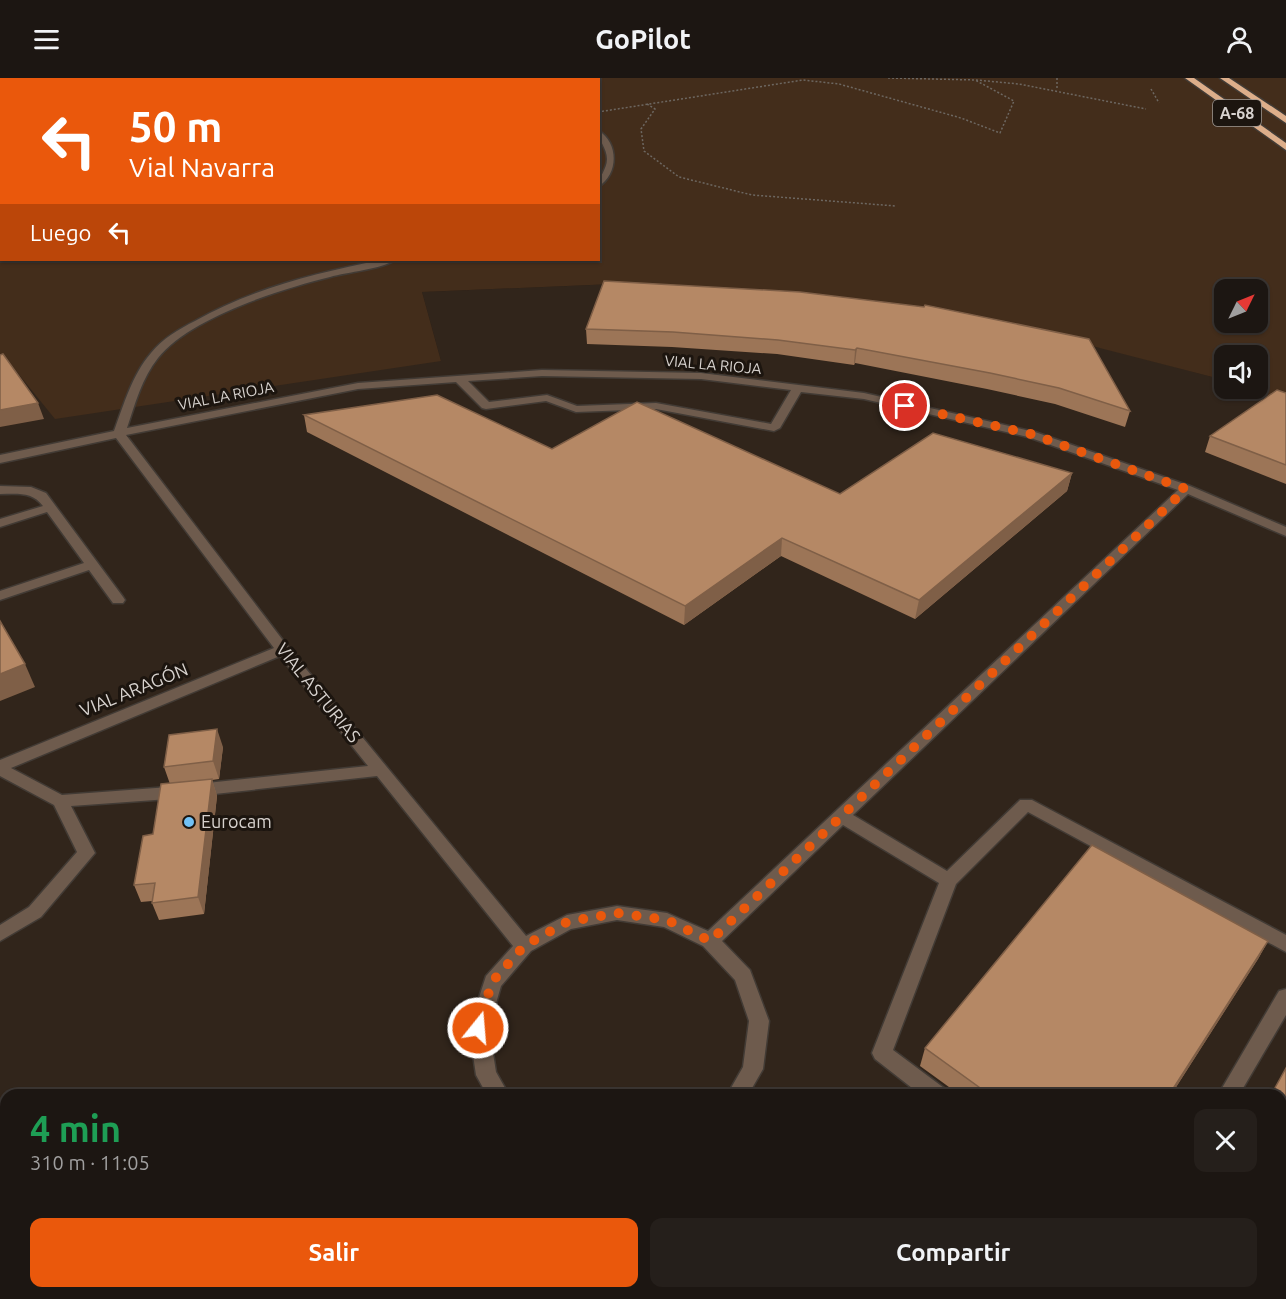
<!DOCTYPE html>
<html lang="es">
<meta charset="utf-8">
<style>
body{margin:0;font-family:Ubuntu,sans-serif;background:#251f1b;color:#f1f3f6;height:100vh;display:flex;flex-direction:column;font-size:22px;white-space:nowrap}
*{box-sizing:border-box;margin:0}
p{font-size:20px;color:#a09f9f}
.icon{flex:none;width:33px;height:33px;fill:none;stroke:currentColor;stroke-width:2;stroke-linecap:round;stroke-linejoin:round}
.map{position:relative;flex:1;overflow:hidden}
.sheet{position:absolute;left:0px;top:1011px;width:1287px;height:210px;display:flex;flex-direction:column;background:#1c1612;border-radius:18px 18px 0 0;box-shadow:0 2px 4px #0004,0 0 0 2px #3a3532}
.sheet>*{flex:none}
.banner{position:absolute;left:0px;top:0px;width:600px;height:183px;box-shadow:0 2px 4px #0004,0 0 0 2px #3a3532;background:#ea580c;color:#fff;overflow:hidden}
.needle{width:39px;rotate:47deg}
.controls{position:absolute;left:1214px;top:201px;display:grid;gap:12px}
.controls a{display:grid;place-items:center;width:54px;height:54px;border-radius:12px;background:#1c1612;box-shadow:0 2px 4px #0004,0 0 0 2px #3a3532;font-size:30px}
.pin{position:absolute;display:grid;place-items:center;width:51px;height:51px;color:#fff;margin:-26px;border:3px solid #fff;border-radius:50%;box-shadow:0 2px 6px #0007}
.me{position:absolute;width:66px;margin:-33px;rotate:17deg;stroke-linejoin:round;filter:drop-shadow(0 0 4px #0008)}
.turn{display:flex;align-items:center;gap:21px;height:126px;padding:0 30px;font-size:27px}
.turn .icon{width:78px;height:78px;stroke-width:2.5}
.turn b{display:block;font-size:42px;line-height:51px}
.then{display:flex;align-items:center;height:57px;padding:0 30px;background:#0003;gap:12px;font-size:22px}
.round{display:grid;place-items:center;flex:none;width:63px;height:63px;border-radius:12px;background:#251f1b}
.summary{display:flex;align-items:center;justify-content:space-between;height:102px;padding:0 30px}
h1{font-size:36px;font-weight:700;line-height:45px;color:#1e9e55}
.primary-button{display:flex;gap:12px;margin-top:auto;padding:12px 30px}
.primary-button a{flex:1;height:69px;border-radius:12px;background:#ea580c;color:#fff;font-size:24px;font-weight:700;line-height:69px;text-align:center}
.primary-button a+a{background:#251f1b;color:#f1f3f6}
header{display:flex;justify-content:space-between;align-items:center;height:78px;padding:0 30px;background:#1c1612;font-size:27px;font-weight:700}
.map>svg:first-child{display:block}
.built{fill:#31251b;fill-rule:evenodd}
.green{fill:#432d1b;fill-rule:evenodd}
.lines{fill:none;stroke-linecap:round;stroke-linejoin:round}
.stream{fill:#6f4725;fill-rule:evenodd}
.canal{fill:#6f4725;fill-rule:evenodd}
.minor-casing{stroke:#423b35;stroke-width:3}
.highway-casing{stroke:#423b35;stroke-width:3}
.path{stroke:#6d6761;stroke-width:1.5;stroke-dasharray:2 2;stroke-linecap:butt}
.minor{fill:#6e5b4d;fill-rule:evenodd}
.highway{fill:#ddae8a;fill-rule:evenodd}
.wall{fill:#9c7557}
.shaded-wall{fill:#7f5f47}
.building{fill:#b58865;stroke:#7f5f47;stroke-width:1.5}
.route{stroke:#ea580c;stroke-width:10;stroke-dasharray:0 18}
.poi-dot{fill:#72c1f5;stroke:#1c150f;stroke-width:2}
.labels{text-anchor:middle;stroke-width:6;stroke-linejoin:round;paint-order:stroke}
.far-street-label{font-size:15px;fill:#d7d2ce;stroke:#1c150f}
.shield{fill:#1c150f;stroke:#9f9995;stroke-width:1.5}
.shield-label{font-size:16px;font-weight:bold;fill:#d7d2ce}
.street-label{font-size:18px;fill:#d7d2ce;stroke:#1c150f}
.poi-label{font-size:18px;fill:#d7d2ce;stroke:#1c150f;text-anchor:start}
</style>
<header><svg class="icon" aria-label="menu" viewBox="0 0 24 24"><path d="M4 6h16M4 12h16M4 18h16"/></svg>GoPilot<svg class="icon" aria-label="person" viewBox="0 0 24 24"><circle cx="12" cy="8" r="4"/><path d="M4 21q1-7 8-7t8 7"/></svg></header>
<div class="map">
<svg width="1286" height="1221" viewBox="0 0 1286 1221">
<rect width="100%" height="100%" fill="#261e18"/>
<g class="built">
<path d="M 137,0 L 559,0 L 131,2 Z"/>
<path d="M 637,205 L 1103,270 L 1224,302 L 1224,310 L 1249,311 L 1286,324 L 1286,1221 L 0,1221 L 0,278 L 441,283 L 422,214 ZM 6,1017 L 1281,1017 L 1281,1215 L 6,1215 Z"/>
</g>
<path class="green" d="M 559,0 L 1286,0 L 1286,324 L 1249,311 L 1257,310 L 1257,278 L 1224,278 L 1224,302 L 1061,260 L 637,205 L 422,214 L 441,283 L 55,341 L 3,277 L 0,278 L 0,67 L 2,182 L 598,182 L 598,2 L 555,1 ZM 1224,212 L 1257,212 L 1257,244 L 1224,244 Z"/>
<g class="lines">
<g class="stream">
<path d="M 98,0 L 104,0 L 95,2 Z"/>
<rect x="0" y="28" width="2" height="2"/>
</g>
<rect class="canal" x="0" y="122" width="2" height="12"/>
<defs>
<g id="minor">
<path d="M 42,0 L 51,0 L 39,2 Z"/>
<path d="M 540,0 L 546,0 L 547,2 L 541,2 Z"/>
<rect x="0" y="11" width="2" height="4"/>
<path d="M 598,52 C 619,65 619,96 598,109 C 598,99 607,92 607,81 C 607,70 598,62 598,52 Z"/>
<path d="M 381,182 L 395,182 C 382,191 347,194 330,199 C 281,211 189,240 158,280 C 142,300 135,326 127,350 L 358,305 L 542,292 L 701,295 L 864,315 L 1035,354 L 1190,408 L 1286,449 L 1286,458 L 1188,416 L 853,737 L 947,793 L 1020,722 L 1032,722 L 1286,857 L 1286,874 L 1028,734 L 956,806 L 893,972 L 944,1010 L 947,1017 L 921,1017 L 875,981 L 872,975 L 939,805 L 843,747 L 722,863 L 750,892 L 769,943 L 763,991 L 748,1017 L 727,1017 L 743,989 L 749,943 L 735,902 L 703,868 L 664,849 L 617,842 L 571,851 L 531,873 L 501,908 L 489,950 L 496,994 L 509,1017 L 487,1017 L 476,997 L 469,950 L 486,898 L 513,868 L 377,698 L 169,721 L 71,728 L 95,775 L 41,839 L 0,863 L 0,847 L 29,829 L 77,774 L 54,727 L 0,698 L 0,682 L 274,570 L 116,360 L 0,385 L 0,377 L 114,353 C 124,326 132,297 151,275 C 162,261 179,251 195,243 C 253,210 317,195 381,182 ZM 542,298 L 701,301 L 791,312 L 771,346 L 656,325 L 577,328 L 547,317 L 489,324 L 468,303 ZM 456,304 L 482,330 L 486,331 L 546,323 L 576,334 L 656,331 L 774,353 L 780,350 L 801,314 L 864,321 L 1028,359 L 1178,412 L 708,853 L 667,835 L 617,828 L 567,837 L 526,858 L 288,569 L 126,357 L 358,311 ZM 280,578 L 368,688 L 169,709 L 62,717 L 11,690 Z"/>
<path d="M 0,408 L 31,409 L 46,415 L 123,519 L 125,522 L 123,525 L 113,525 L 89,492 L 0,522 L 0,513 L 84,485 L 47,434 L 0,449 L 0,441 L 43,428 C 32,413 16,416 0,416 Z"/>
<path d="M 1286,911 L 1286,937 L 1239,1017 L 1218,1017 L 1279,913 Z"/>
<path d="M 1286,1178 L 1286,1209 L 1282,1210 L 1284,1215 L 1281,1221 L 1257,1221 L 1260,1215 L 1281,1215 L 1281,1180 Z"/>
<path d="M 324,1215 L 351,1215 L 348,1221 L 321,1221 Z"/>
<path d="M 942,1215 L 971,1215 L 974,1221 L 945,1221 Z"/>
</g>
<g id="highway">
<path d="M 1185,0 L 1194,0 L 1286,65 L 1286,72 Z"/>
<path d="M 1220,0 L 1229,0 L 1286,38 L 1286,45 Z"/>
</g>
</defs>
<use href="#minor" class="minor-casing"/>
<use href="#highway" class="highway-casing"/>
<g class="path">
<path d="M 888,0 L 976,2 L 1019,6 L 1146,31"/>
<path d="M 1057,0 L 1057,12"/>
<path d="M 1151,11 L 1159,25"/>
<path d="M 647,26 L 655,31 L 641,51 L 644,73 L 679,99 L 752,117 L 896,128"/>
<path d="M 598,34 L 803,2 L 839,6 L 961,40 L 1000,55 L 1014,23 L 975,2"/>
</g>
<use href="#minor" class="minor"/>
<use href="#highway" class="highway"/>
</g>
<g class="wall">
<path d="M 800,214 L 1130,333 L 1125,349 L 1055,326 L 987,311 L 855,285 L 854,287 L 777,276 L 672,269 L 587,266 L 586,251 Z"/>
<path d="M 1286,315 L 1286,406 L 1205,374 L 1210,358 Z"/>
<path d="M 304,337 L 552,371 L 840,416 L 1072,395 L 1067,413 L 915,541 L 781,478 L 684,547 L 307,354 Z"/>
<path d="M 223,669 L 219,701 L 212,702 L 217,718 L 204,836 L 159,842 L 152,825 L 152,823 L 141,824 L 134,807 L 153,756 L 170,706 L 164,689 Z"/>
<path d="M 1268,863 L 1258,881 L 1171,1017 L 960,1017 L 920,988 L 925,970 Z"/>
</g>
<g class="shaded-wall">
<path d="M 857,270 L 855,285 L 854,287 L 855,272 Z"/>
<path d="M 38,325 L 44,341 L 0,349 L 0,332 Z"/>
<path d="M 1072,395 L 1067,413 L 915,541 L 919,522 Z"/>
<path d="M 782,460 L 781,478 L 684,547 L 685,528 Z"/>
<path d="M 25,586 L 35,609 L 0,623 L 0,596 Z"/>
<path d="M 217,651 L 223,669 L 219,701 L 213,683 Z"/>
<path d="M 212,701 L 217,718 L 204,836 L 198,819 Z"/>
<path d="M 1268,863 L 1258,881 L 1171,1017 L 1169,1017 Z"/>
</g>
<g class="building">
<path d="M 604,203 L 800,214 L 924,229 L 925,227 L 1089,261 L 1130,333 L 1059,310 L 990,295 L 857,270 L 855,272 L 778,262 L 673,254 L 586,251 Z"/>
<path d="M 3,276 L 38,325 L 0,332 L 0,277 Z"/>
<path d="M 1277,312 L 1286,315 L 1286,387 L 1210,358 Z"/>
<path d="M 437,317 L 552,371 L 637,324 L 840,416 L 933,355 L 1072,395 L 919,522 L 782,460 L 685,528 L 304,337 Z"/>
<path d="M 0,543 L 25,586 L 0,596 Z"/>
<path d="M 217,651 L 213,683 L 164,689 L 169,657 Z"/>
<path d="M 212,701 L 198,819 L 152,825 L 155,805 L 134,807 L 143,758 L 153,756 L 161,706 Z"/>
<path d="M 1092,767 L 1268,863 L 1169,1017 L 990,1017 L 925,970 Z"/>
<path d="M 1286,990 L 1286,1089 L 1281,1098 L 1281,1017 L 1271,1017 Z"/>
<path d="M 569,1215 L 706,1215 L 715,1221 L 560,1221 Z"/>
<path d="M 1157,1215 L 1218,1215 L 1215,1221 L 1154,1221 Z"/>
</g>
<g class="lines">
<path class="route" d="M 478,950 L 492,904 L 524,868 L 567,844 L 617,835 L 667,842 L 710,863 L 1186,411 L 1031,356 L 905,328"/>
</g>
<circle class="poi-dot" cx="189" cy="744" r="6"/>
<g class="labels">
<g class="far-street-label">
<text transform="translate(713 287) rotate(5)" y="5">VIAL LA RIOJA</text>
<text transform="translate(226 318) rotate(-11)" y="5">VIAL LA RIOJA</text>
</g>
<rect class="shield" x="1213" y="22" width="48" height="26" rx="4.5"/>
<g class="shield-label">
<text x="1237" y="41">A-68</text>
</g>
<g class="street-label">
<text transform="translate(134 612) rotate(-22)" y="6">VIAL ARAGÓN</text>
<text transform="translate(318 615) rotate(51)" y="6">VIAL ASTURIAS</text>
</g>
<g class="poi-label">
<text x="201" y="750">Eurocam</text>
</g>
</g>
</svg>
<div class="controls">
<a><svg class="needle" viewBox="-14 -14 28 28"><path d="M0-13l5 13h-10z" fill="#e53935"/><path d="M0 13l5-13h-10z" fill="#a09f9f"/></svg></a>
<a><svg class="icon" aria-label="sound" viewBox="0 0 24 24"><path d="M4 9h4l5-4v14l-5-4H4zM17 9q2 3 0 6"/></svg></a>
</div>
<div class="pin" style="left:905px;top:328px;background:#d93025"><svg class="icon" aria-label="arrive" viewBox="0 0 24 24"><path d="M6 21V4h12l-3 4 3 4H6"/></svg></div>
<svg class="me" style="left:478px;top:950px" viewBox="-20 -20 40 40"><circle r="17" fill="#ea580c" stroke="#fff" stroke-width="3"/><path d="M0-11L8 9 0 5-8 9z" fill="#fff"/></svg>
<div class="banner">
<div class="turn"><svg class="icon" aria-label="left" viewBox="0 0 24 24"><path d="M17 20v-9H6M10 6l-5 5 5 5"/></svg><div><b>50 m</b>Vial Navarra</div></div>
<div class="then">Luego<svg class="icon" aria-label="left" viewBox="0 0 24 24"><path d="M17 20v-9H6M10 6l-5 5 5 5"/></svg></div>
</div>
<section class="sheet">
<div class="summary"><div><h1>4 min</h1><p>310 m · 11:05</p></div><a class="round"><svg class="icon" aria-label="close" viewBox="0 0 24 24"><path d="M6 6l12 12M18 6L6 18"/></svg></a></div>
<div class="primary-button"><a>Salir</a><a>Compartir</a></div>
</section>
</div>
